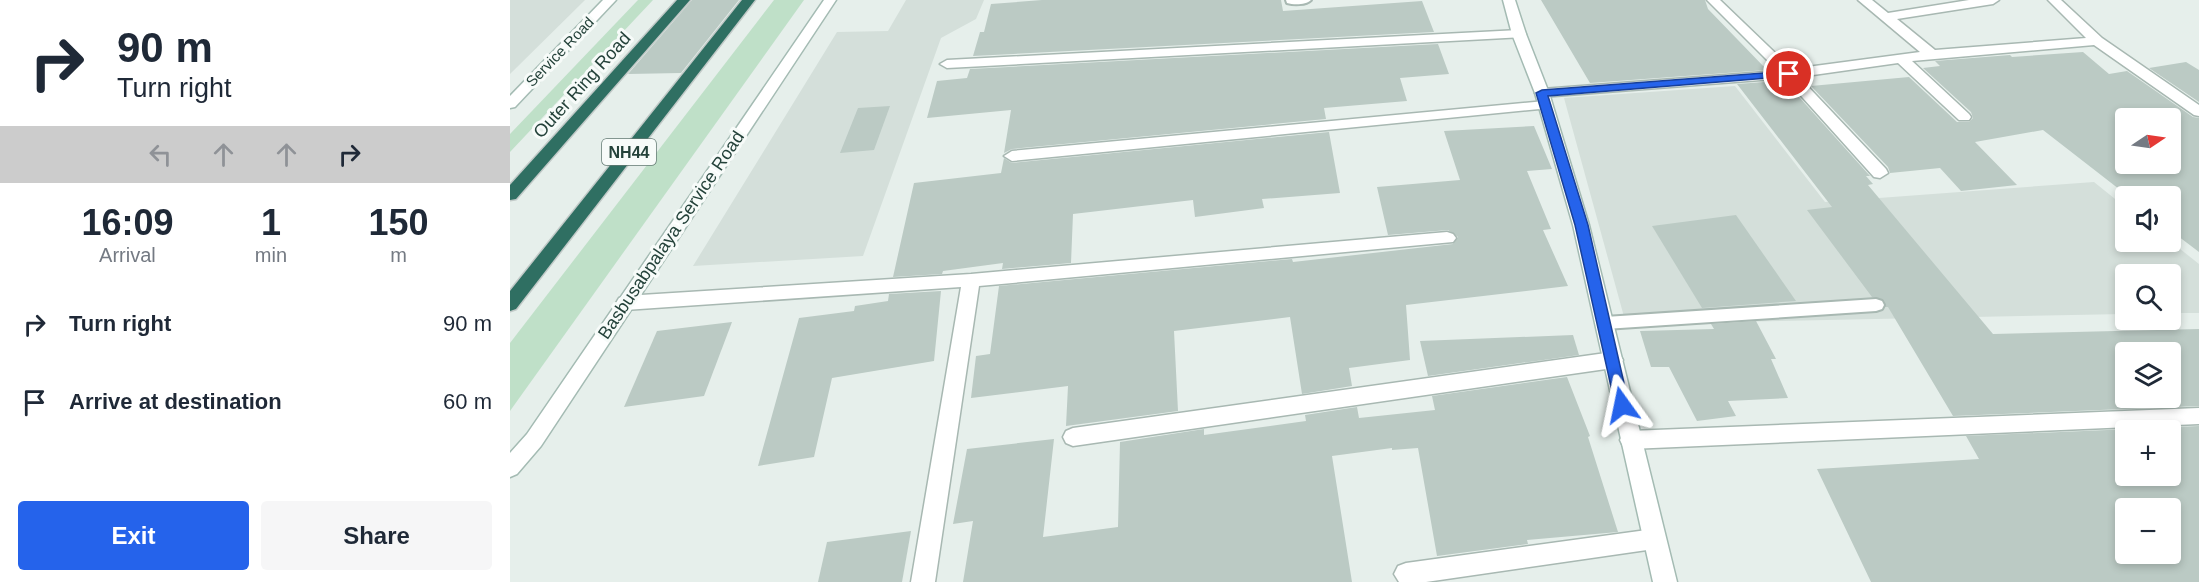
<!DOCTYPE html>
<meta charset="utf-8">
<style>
body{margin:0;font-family:Arial,sans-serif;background:#f6f6f7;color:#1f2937;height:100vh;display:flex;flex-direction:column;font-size:22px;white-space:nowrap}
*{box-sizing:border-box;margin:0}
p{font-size:20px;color:#747a83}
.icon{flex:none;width:33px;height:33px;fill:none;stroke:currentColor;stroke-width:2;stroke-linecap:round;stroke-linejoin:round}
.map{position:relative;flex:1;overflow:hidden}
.sheet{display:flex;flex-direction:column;background:#fff;width:510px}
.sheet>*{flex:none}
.hud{background:#fff;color:#1f2937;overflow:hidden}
.needle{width:39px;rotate:77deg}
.buttons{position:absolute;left:1605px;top:108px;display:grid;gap:12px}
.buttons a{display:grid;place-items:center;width:66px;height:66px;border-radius:6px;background:#fff;box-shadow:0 3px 9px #0003;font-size:30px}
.pin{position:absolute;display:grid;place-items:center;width:51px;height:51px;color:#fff;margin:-26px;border:3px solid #fff;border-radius:50%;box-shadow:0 2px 6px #0007}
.me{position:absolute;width:66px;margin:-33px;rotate:348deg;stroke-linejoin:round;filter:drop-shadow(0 0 4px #0008)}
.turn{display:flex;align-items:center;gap:21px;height:126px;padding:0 18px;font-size:27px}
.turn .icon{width:78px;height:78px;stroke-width:2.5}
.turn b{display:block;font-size:42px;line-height:51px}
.lanes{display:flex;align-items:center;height:57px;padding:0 18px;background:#0003;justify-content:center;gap:30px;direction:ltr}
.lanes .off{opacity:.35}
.eta{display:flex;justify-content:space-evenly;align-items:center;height:102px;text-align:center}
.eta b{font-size:36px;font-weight:700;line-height:42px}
.action{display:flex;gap:12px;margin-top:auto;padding:12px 18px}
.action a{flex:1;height:69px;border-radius:6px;background:#2563eb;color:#fff;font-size:24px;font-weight:700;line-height:69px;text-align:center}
.action a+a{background:#f6f6f7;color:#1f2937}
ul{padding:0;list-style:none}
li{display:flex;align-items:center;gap:18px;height:78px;padding:0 18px}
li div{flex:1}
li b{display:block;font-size:22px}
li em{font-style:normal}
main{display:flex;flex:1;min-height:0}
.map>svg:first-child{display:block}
.built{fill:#d4dfda}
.green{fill:#bfe0c8}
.building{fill:#bbcac4;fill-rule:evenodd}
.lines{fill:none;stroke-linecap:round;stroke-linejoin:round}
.lane-casing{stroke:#a8b8b2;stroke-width:4}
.street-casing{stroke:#a8b8b2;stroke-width:3}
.secondary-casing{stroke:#a4bbb3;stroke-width:3}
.highway-casing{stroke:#c2cac8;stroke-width:3}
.lane{fill:#fff;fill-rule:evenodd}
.street{fill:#fff;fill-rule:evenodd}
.secondary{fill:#fff;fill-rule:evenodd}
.highway{fill:#2f6f62;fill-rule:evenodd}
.route{fill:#2563eb;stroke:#184099;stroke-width:1.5}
.labels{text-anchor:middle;stroke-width:6;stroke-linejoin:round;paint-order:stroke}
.far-street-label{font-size:15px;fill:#24423a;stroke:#f7fbf9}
.shield{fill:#f7fbf9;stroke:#637a73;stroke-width:1.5}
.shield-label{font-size:16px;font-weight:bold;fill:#24423a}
.street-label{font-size:18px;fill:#24423a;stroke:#f7fbf9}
</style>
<main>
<section class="sheet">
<div class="hud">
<div class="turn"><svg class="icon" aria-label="right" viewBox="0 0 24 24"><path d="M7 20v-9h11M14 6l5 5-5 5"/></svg><div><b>90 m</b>Turn right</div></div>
<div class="lanes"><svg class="icon off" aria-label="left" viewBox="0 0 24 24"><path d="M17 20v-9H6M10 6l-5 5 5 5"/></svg><svg class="icon off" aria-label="ahead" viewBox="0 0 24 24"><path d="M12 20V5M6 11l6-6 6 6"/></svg><svg class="icon off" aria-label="ahead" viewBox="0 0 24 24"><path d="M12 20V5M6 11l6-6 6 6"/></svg><svg class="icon" aria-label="right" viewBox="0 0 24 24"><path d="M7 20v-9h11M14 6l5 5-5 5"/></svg></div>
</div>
<div class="eta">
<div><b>16:09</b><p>Arrival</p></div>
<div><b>1</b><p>min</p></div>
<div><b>150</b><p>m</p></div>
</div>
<ul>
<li><svg class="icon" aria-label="right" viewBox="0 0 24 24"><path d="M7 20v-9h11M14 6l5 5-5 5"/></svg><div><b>Turn right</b></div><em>90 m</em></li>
<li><svg class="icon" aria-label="arrive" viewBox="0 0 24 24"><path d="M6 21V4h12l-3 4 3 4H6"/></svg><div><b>Arrive at destination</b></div><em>60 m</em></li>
</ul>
<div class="action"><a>Exit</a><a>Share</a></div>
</section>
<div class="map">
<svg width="1689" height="582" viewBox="0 0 1689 582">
<rect width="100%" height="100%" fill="#e6efeb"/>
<g class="built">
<path d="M 0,0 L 75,0 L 0,74 Z"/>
<path d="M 396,0 L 474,0 L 466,19 L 431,38 L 353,256 L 183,266 L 327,32 L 378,31 Z"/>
<path d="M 1225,86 L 1315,202 L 1584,182 L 1615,207 L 1616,242 L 1660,241 L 1689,264 L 1689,313 L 1661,313 L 1660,274 L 1616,274 L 1615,314 L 1116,324 L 1054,98 Z"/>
</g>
<g class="green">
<path d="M 128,0 L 143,0 L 0,152 L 0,134 Z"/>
<path d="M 264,0 L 294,0 L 0,411 L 0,343 Z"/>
</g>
<g class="building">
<path d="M 182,0 L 229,0 L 171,73 L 118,74 Z"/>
<path d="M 532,0 L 771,0 L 773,11 L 912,1 L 924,32 L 463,56 L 470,32 L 474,32 L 481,4 Z"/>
<path d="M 1031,0 L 1195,0 L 1198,9 L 1257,70 L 1080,83 Z"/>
<path d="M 928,44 L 939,74 L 890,78 L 897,101 L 814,108 L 816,119 L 502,149 L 494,153 L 501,110 L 417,118 L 427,81 L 457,78 L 460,69 Z"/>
<path d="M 1573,52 L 1599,74 L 1617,71 L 1683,117 L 1689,118 L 1689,252 L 1660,230 L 1660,196 L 1618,196 L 1533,130 L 1465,142 L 1507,185 L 1451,191 L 1430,168 L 1380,173 L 1378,167 L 1301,86 L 1399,77 L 1447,122 L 1459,122 L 1463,118 L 1461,112 L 1413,68 L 1430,66 L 1425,61 L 1500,55 L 1502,57 ZM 1616,118 L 1660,118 L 1660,164 L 1616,164 Z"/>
<path d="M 1676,62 L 1689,70 L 1689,102 L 1639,68 Z"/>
<path d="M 1268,81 L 1275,89 L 1281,88 L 1360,176 L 1356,176 L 1363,184 L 1358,185 L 1483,334 L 1689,329 L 1689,406 L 1443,416 L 1378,307 L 1375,307 L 1374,300 L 1362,297 L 1297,210 L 1322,207 L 1227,84 ZM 1616,352 L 1660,352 L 1660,398 L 1616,398 Z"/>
<path d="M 380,106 L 364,150 L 330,153 L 348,108 Z"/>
<path d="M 1024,126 L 1042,169 L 1017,171 L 1041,229 L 1033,230 L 1058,286 L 896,305 L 900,360 L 839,368 L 842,386 L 792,394 L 780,317 L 664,331 L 668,411 L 556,426 L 558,386 L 461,398 L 466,356 L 480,354 L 489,286 L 782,259 L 783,262 L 943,244 L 948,237 L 938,230 L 878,235 L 867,187 L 950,180 L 934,131 Z"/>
<path d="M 819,132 L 830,193 L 752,199 L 754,208 L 685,217 L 683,200 L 563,214 L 561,263 L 492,269 L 493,263 L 433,271 L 432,274 L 383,277 L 404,183 L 491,173 L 494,158 L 502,163 Z"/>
<path d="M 1226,215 L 1286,301 L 1192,308 L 1142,226 Z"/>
<path d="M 431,291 L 424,361 L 322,378 L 304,457 L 248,466 L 289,318 L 344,311 L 345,306 L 378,301 L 379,294 Z"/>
<path d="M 1246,321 L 1266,359 L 1261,359 L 1278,398 L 1218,401 L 1226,416 L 1187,421 L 1159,367 L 1141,367 L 1130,331 L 1204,329 L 1201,324 Z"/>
<path d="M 222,322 L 194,396 L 114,407 L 147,331 Z"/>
<path d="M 1063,335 L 1069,355 L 918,376 L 910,341 Z"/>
<path d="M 1057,377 L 1080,436 L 1078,437 L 1108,532 L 1017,540 L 1018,544 L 927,556 L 908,448 L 882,450 L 882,448 L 822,456 L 842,582 L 453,582 L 463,521 L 443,524 L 457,449 L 544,439 L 533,537 L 608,527 L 610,442 L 694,429 L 694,435 L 796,421 L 795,415 L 847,407 L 849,418 L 925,410 L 922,396 Z"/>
<path d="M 1689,426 L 1689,582 L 1361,582 L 1307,469 L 1469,459 L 1456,436 ZM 1616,430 L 1660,430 L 1660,476 L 1616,476 ZM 1616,508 L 1660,508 L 1660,554 L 1616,554 Z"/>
<path d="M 401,531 L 392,582 L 308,582 L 317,542 Z"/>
</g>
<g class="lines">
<defs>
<g id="lane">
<path d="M 776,0 L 801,0 C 796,5 784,5 777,3 Z"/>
<path d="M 1366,299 L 1372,301 L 1374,305 L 1372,309 L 1366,311 L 1095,329 L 1089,328 L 1086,323 L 1089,318 L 1095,317 Z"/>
</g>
<g id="street">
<path d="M 1197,0 L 1210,0 L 1282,69 L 1410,52 L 1348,0 L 1362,0 L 1378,13 L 1459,0 L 1489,0 L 1483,4 L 1387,19 L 1425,50 L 1576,38 L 1538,0 L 1551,0 L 1592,38 L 1689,105 L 1689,116 L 1684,115 L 1584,45 L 1402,61 L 1459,114 L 1461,117 L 1459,120 L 1449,120 L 1388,63 L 1289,77 L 1376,169 L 1378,173 L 1370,178 L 1364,177 L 1275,78 L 1032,97 L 1025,93 L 1032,89 L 1268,71 Z"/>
<path d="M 1009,30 L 1014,31 L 1016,34 L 1014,37 L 437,68 L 430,64 L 437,60 Z"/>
<path d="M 1035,101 L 1042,105 L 1040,108 L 502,161 L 494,156 L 502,151 Z"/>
<path d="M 937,232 L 943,234 L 946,238 L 943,242 L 469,286 L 425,582 L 401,582 L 451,287 L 115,310 L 109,308 L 106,303 L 109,298 L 115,296 L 461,274 Z"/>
<path d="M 1103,352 L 1110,355 L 1113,360 L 1110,365 L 1103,368 L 563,446 L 556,443 L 553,437 L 556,431 L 563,428 Z"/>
<path d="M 1689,408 L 1689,424 L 1120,449 L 1113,446 L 1110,440 L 1113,434 L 1120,431 Z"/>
<path d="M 1144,529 L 1152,532 L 1155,539 L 1152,546 L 1144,549 L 916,582 L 889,582 L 884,574 L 888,566 L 896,563 Z"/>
</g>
<g id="secondary">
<path d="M 93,0 L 106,0 L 5,107 L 0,108 L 0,96 Z"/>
<path d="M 314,0 L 326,0 L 31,446 L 7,474 L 0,477 L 0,453 L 17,434 Z"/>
<path d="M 993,0 L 1005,0 L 1016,34 L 1039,93 L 1079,225 L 1167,582 L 1143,582 L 1063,225 L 1025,93 L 1002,34 Z"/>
</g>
<g id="highway">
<path d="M 167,0 L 180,0 L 6,199 L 0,200 L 0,185 Z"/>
<path d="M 232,0 L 245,0 L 6,309 L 0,311 L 0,291 Z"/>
</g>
</defs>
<use href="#lane" class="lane-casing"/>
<use href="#street" class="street-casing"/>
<use href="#secondary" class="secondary-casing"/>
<use href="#highway" class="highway-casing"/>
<use href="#lane" class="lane"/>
<use href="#street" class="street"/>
<use href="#secondary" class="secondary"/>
<use href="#highway" class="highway"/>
</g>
<path class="route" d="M 1279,71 L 1284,74 L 1283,76 L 1038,96 L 1078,225 L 1119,405 L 1117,409 L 1112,411 L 1106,409 L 1065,225 L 1026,93 L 1032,90 Z"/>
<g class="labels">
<g class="far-street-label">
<text transform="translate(50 52) rotate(-46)" y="5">Service Road</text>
</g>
<rect class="shield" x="92" y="139" width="54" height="26" rx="4.5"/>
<g class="shield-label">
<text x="119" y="158">NH44</text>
</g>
<g class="street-label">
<text transform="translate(72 85) rotate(-48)" y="6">Outer Ring Road</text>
<text transform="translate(161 235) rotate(-56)" y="6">Basbusabpalaya Service Road</text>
</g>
</g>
</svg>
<div class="buttons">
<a><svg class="needle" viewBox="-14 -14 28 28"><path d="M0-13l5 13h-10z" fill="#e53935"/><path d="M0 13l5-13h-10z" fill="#747a83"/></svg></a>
<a><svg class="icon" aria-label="sound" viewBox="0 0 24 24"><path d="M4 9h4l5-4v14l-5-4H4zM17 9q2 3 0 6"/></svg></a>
<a><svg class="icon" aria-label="search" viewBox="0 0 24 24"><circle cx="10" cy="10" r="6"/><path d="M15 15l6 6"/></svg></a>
<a><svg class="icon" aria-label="layers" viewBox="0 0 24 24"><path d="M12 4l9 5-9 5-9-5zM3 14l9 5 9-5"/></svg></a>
<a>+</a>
<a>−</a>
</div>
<div class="pin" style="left:1279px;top:74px;background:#d93025"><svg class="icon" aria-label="arrive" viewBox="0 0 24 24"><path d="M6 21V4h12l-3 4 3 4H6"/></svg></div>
<svg class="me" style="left:1112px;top:405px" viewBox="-20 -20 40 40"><path d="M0-17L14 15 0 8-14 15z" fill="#2563eb" stroke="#fff" stroke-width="4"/></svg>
</div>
</main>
